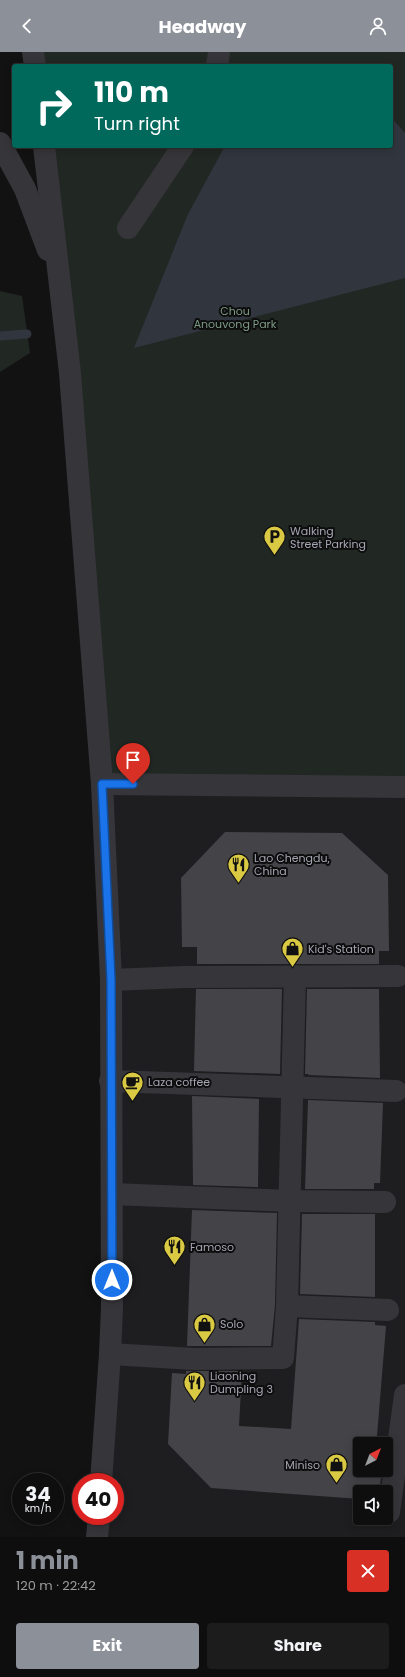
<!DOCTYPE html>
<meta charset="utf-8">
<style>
body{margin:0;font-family:Poppins,sans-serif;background:#1c1c1c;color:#f1f3f6;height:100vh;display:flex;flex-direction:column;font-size:15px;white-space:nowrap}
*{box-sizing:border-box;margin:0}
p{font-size:13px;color:#9b9c9e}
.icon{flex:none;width:22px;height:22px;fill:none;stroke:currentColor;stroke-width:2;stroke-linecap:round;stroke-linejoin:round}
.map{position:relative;height:1485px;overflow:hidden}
.drawer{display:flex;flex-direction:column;background:#0e0e0e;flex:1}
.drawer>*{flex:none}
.hud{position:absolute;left:12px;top:12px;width:381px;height:84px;border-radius:4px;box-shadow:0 2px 10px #0003,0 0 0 1px #2e2e2e;background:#00695c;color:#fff;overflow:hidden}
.needle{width:26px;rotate:42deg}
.buttons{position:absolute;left:353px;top:1385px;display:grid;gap:8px}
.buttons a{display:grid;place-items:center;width:40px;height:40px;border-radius:4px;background:#0e0e0e;box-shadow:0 2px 10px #0003,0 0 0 1px #2e2e2e;font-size:20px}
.speed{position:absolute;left:12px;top:1421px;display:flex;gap:8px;font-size:20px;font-weight:700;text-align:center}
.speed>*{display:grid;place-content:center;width:52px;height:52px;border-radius:50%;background:#0e0e0e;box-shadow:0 2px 10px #0003,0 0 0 1px #2e2e2e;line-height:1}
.speed small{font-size:10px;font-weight:400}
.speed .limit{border:6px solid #d22;background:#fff;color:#111}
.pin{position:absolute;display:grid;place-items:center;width:34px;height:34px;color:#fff;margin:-41px -17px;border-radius:50% 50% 50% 0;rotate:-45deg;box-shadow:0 0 4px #0007}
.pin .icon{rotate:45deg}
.me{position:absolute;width:44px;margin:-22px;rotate:0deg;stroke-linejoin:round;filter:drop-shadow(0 0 3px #0008)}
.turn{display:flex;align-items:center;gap:14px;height:84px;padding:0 16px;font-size:18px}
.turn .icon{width:52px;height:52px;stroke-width:2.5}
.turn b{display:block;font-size:28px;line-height:34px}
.round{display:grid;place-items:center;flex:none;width:42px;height:42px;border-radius:4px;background:#1c1c1c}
.overview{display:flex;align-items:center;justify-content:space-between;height:68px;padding:0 16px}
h1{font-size:24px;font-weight:700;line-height:30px;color:#8c9099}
.action{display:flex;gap:8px;margin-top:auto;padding:8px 16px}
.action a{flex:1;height:46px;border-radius:4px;background:#8c9099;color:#fff;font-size:16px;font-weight:700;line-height:46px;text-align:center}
.action a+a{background:#1c1c1c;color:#f1f3f6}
header{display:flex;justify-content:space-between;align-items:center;height:52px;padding:0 16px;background:#8c9099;color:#fff;font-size:18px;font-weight:700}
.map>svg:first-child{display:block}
.built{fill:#1e1e20;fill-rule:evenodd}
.green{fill:#212723}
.water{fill:#31363e}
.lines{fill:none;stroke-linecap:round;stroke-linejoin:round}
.stream{stroke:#31363e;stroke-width:9}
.building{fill:#444448}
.minor{stroke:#36353a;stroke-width:22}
.route-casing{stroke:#114b97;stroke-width:10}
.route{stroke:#1a73e8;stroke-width:7}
.labels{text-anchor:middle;stroke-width:4;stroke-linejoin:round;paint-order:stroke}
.park-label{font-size:11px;fill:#7e9b86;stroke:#0d0d0e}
.poi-label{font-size:11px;fill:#a5a6b2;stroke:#0d0d0e;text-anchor:start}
</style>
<header><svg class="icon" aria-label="back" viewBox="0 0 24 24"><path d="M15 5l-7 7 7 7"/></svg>Headway<svg class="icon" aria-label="person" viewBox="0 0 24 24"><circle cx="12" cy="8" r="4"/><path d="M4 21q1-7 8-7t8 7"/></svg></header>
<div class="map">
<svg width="405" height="1485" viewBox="0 0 405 1485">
<rect width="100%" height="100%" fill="#121213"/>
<path class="built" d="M 102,732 L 405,736 L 405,1485 L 98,1485 L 99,1464 L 115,1464 L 115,1430 L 102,1430 ZM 360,1392 L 386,1392 L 386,1418 L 360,1418 ZM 360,1440 L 386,1440 L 386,1466 L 360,1466 Z"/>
<g class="green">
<path d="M 33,0 L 405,0 L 405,735 L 102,732 L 44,94 L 391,94 L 391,14 L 35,14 Z"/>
<path d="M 0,239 L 22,244 L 30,301 L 0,320 Z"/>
</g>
<path class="water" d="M 391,65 L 405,81 L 405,226 L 134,296 L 188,162 L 225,94 L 391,94 Z"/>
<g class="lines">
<path class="stream" d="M 0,284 L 27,282"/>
</g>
<g class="building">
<path d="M 225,780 L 342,781 L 388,823 L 389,899 L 379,899 L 379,912 L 197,912 L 197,895 L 182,895 L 181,826 Z"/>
<path d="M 196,937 L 282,937 L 280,1022 L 194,1019 Z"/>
<path d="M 307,937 L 379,937 L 380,1026 L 308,1023 L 309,1022 L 305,1022 Z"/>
<path d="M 192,1044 L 259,1047 L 258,1135 L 193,1133 Z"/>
<path d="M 308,1048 L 383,1051 L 380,1131 L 374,1131 L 374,1137 L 305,1137 Z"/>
<path d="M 192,1158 L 277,1161 L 275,1253 L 271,1294 L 187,1294 Z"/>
<path d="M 302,1162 L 375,1162 L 375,1245 L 300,1242 Z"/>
<path d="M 299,1267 L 375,1270 L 375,1273 L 386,1274 L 377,1384 L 386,1384 L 385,1392 L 360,1392 L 360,1418 L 382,1418 L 379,1440 L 360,1440 L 360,1447 L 211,1436 L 168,1392 L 172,1321 L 186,1322 L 186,1319 L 242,1319 L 239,1374 L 291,1377 Z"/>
</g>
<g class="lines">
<g class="minor">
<path d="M 33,0 L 35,14"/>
<path d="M 217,14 L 219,0"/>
<path d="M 0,91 L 25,137 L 48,198"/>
<path d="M 44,94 L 70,321 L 102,732 L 111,928 L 112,1256 L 110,1302 L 101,1430"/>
<path d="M 128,176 L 183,94"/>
<path d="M 102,732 L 405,735"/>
<path d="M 111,928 L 184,925 L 398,924"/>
<path d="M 110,1029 L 396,1039"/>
<path d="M 112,1142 L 289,1149 L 385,1150"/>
<path d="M 287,1254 L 388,1258"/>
<path d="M 110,1302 L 194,1307 L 283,1306 L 287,1254 L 295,924"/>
<path d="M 389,1460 L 405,1343"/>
<path d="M 97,1485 L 99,1464"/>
</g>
</g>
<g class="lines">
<defs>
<path id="route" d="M 112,1228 L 111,928 L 102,732 L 133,732"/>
</defs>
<use href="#route" class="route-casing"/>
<use href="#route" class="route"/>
</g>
<defs>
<symbol id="parking-pin" viewBox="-11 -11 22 30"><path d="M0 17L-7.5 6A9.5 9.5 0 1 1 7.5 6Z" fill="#dac943" stroke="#0d0d0e"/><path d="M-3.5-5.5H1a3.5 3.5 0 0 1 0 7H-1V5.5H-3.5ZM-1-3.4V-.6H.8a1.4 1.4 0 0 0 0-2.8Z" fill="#111"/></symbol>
<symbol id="restaurant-pin" viewBox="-11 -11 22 30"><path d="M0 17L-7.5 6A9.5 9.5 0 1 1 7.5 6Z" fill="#dac943" stroke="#0d0d0e"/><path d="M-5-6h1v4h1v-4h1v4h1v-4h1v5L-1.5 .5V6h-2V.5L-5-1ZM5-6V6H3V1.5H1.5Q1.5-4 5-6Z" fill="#111"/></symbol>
<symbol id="shop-pin" viewBox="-11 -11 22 30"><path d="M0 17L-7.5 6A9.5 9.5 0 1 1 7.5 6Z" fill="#dac943" stroke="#0d0d0e"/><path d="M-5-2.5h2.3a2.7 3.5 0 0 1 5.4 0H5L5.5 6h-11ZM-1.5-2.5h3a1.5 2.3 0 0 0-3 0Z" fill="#111"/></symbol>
<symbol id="cafe-pin" viewBox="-11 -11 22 30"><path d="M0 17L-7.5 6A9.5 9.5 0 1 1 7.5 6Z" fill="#dac943" stroke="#0d0d0e"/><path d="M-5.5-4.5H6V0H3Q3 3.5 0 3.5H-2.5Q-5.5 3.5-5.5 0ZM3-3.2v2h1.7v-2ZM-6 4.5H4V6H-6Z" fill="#111"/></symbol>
</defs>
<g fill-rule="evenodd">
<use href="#parking-pin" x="262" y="472" width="25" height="34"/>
<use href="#restaurant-pin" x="226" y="800" width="25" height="34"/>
<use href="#shop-pin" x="280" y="884" width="25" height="34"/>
<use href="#cafe-pin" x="120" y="1018" width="25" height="34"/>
<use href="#restaurant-pin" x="162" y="1182" width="25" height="34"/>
<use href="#shop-pin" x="192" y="1260" width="25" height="34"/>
<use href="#restaurant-pin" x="182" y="1318" width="25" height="34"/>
<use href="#shop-pin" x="324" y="1400" width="25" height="34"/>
</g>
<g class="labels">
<g class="park-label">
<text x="235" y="263">Chou<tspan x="235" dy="13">Anouvong Park</tspan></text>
</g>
<g class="poi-label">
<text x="290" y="483">Walking<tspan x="290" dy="13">Street Parking</tspan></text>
<text x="254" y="810">Lao Chengdu,<tspan x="254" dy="13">China</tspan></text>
<text x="308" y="901">Kid's Station</text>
<text x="148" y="1034">Laza coffee</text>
<text x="190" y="1199">Famoso</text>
<text x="220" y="1276">Solo</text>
<text x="210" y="1328">Liaoning<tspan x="210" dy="13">Dumpling 3</tspan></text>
<text x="320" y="1417" text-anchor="end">Miniso</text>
</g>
</g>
</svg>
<div class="buttons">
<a><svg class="needle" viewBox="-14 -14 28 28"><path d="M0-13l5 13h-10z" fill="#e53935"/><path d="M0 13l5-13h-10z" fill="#9b9c9e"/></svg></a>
<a><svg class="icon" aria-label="sound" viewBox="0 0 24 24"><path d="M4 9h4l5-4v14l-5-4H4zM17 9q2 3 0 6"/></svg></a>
</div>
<div class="speed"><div>34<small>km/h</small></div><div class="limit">40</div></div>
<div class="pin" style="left:133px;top:732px;background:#d93025"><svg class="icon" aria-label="arrive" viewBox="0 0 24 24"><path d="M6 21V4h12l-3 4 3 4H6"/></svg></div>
<svg class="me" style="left:112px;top:1228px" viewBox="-20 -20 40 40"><circle r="17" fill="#1a73e8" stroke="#fff" stroke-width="3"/><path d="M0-11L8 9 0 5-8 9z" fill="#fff"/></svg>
<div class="hud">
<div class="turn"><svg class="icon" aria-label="right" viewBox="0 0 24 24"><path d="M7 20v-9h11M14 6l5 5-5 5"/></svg><div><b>110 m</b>Turn right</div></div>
</div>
</div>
<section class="drawer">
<div class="overview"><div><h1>1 min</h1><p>120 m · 22:42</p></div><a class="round" style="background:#d93025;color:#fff"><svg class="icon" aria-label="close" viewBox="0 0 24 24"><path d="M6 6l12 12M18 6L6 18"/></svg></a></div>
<div class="action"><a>Exit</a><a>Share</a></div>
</section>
